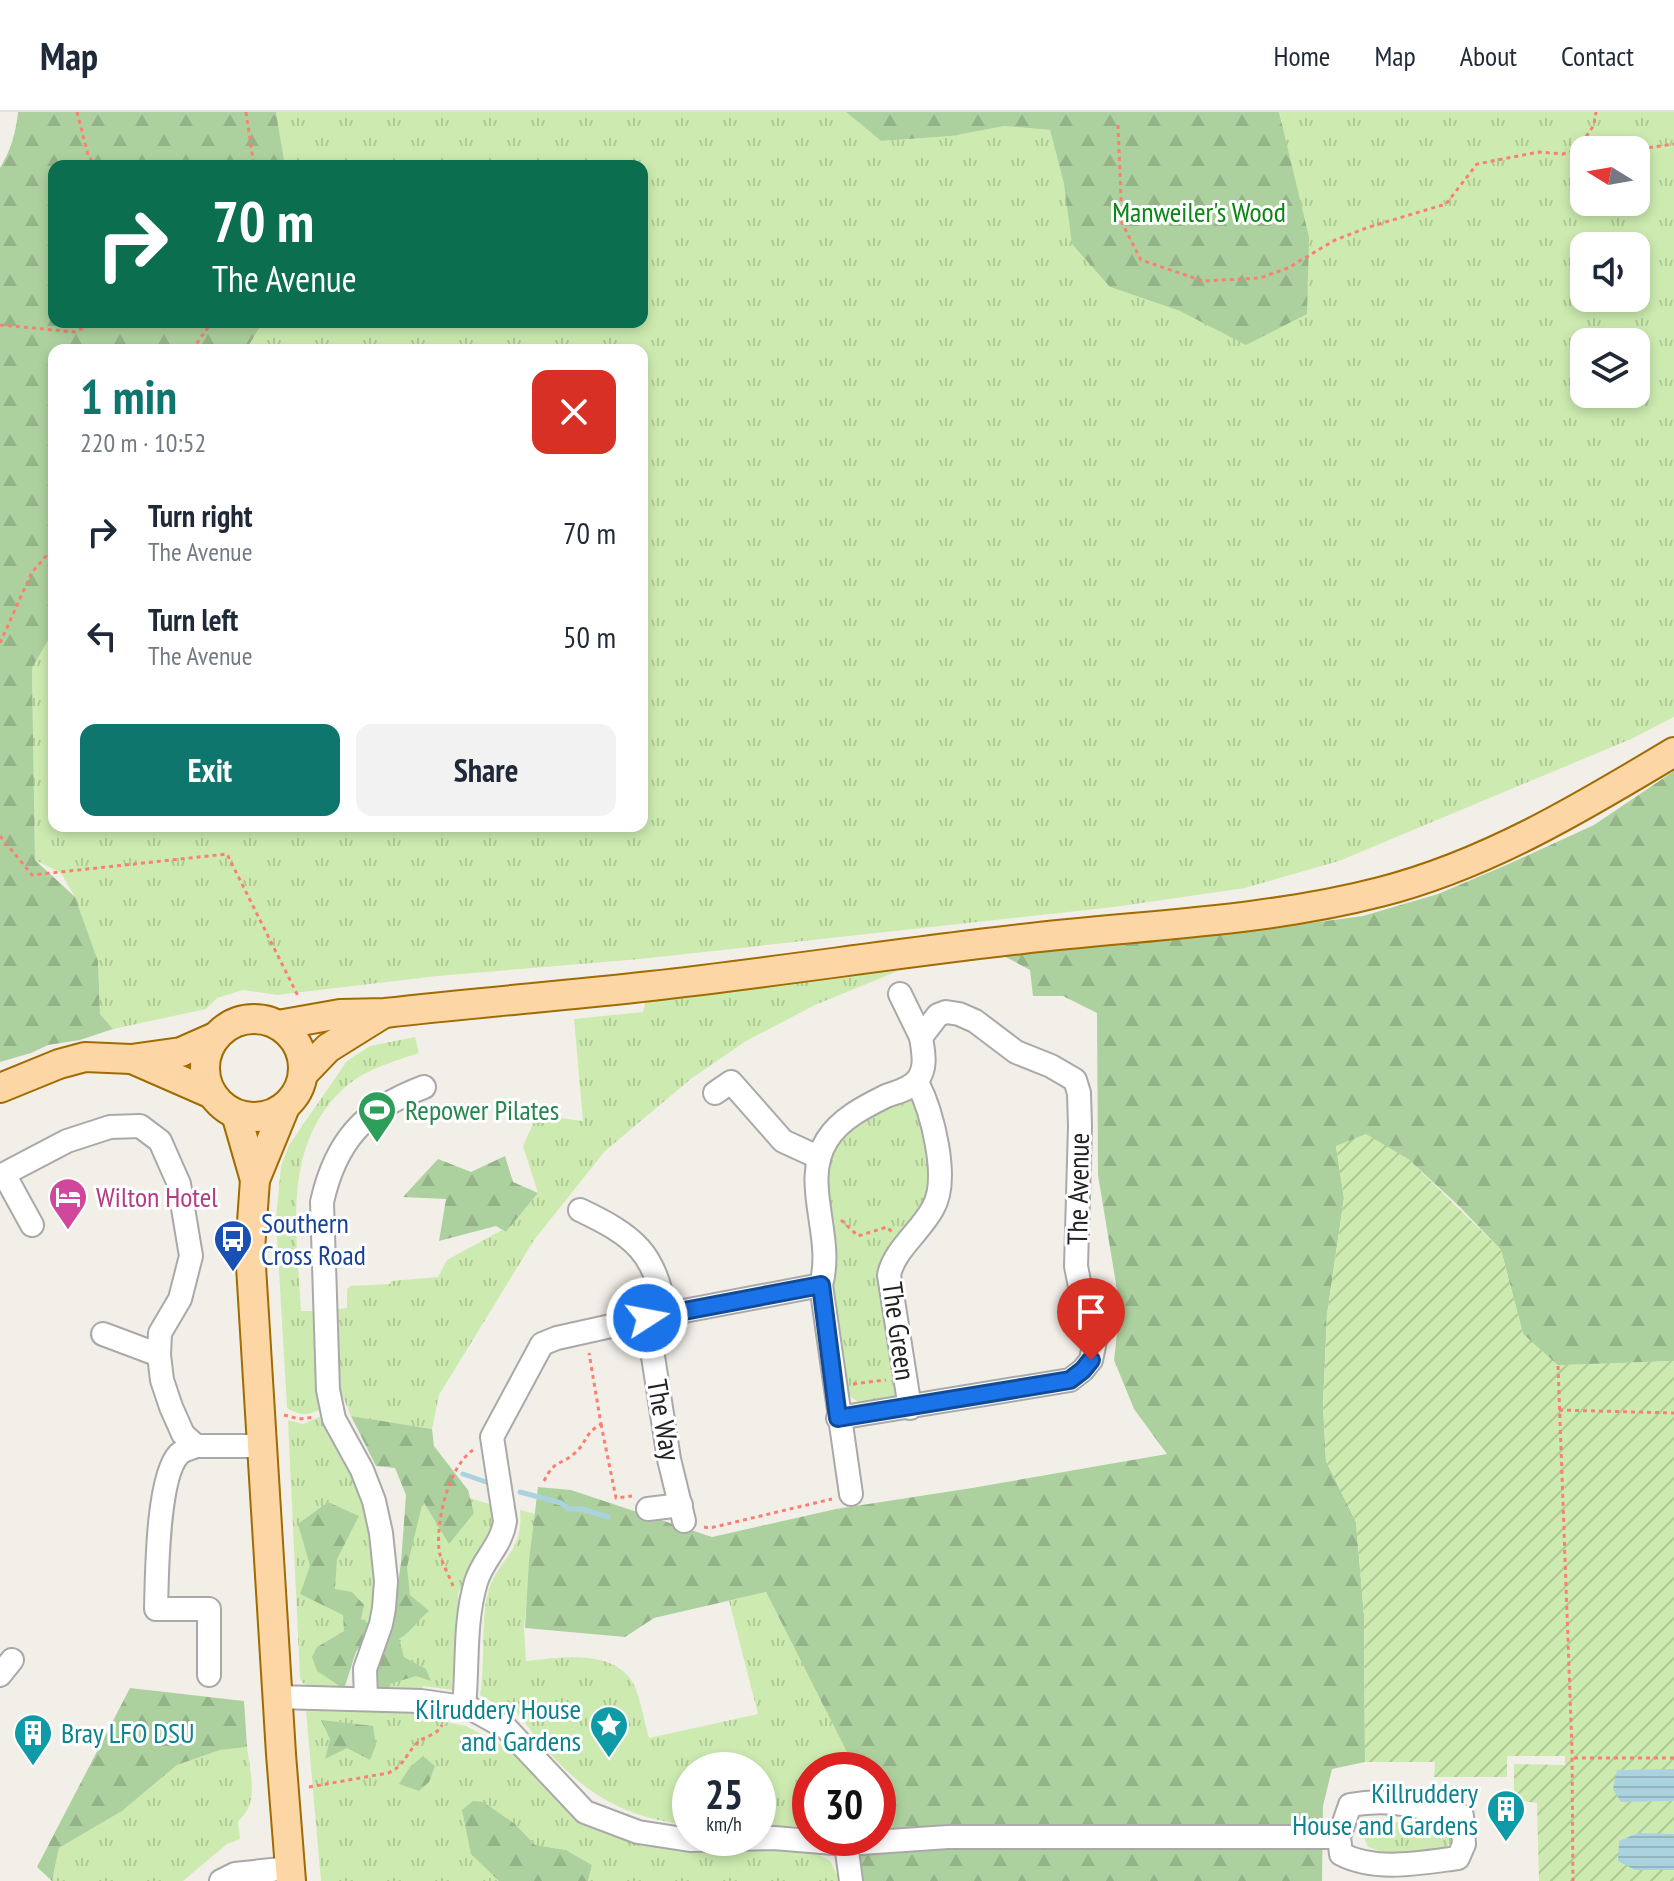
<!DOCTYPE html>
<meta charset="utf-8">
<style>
body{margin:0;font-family:"PT Sans Narrow",sans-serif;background:#f2f2f3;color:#1f2937;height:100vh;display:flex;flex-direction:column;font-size:30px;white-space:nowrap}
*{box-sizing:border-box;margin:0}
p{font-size:26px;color:#747a83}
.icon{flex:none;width:44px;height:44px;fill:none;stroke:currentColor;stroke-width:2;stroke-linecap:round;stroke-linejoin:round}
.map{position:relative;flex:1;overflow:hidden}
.drawer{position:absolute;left:48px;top:232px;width:600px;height:488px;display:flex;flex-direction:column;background:#fff;border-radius:16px;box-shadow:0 4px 12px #0003}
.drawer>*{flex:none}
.top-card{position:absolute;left:48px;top:48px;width:600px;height:168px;border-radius:16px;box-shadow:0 4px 12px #0003;background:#0b6e4f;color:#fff;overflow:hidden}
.needle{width:52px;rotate:281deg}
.buttons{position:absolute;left:1570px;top:24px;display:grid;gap:16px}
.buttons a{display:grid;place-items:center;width:80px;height:80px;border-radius:16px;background:#fff;box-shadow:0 4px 12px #0003;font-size:40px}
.speed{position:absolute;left:672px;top:1640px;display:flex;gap:16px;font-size:40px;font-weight:700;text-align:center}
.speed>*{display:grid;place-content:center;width:104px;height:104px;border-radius:50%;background:#fff;box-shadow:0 4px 12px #0003;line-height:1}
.speed small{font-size:20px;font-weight:400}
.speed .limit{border:12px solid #d22;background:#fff;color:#111}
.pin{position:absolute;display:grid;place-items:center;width:68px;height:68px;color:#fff;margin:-82px -34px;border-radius:50% 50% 50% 0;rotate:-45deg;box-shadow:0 0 8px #0007}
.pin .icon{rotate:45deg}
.me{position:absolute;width:88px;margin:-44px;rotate:79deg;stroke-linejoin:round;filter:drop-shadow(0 0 6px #0008)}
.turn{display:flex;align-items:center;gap:28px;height:168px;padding:0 32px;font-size:36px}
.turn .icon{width:104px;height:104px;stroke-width:2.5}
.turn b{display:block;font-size:56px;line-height:68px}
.round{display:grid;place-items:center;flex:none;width:84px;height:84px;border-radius:16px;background:#f2f2f3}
.overview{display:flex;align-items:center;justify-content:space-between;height:136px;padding:0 32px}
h1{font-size:48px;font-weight:700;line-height:60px;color:#0f766e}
.action{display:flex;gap:16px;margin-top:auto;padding:16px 32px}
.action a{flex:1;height:92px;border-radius:16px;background:#0f766e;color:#fff;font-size:32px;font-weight:700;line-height:92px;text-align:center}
.action a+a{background:#f2f2f3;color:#1f2937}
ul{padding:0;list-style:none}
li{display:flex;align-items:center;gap:24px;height:104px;padding:0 32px}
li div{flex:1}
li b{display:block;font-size:30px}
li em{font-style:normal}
header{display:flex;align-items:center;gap:48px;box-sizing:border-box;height:112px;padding:0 40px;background:#fff;border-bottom:2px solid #e0e1e3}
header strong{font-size:38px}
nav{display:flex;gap:44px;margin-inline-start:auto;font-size:28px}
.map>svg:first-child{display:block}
.grass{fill:url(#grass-tufts);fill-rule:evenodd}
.forest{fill:url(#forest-firs)}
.garden{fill:url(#garden-furrows)}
.water{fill:url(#water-rules)}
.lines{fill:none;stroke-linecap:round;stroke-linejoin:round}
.stream{stroke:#aad3df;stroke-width:5}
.minor-casing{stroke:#a9a9a9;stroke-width:26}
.major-casing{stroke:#a06b00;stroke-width:32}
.path{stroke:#fa8072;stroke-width:3;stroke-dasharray:4 4;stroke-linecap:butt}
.minor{stroke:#fff;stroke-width:22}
.major{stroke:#fcd6a4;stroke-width:28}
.route-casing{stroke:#114b97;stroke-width:20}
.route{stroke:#1a73e8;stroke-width:14}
.labels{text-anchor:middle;stroke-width:6;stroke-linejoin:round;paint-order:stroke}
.park-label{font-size:28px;fill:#0c8416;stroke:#fff}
.leisure-label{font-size:28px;fill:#27864d;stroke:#fff;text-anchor:start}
.street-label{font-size:28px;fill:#222;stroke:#fff}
.hotel-label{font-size:28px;fill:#b23c85;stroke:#fff;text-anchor:start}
.transit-label{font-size:28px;fill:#164399;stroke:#fff;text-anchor:start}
.culture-label{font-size:28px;fill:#0d838f;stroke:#fff;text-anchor:end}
</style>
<header>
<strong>Map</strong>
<nav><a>Home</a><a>Map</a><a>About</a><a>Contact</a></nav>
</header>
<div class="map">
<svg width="1674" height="1769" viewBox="0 0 1674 1769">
<defs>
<pattern id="grass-tufts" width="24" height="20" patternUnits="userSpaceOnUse" patternTransform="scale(2)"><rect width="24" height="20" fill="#cdebb0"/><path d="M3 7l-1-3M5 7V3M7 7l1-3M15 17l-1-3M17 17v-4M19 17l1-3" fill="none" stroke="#b0c997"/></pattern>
<pattern id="forest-firs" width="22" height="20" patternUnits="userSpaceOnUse" patternTransform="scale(2)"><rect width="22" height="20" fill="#add19e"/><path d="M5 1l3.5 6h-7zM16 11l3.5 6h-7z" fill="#95b388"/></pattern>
<pattern id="garden-furrows" width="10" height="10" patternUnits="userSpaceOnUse" patternTransform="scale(2)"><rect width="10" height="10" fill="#cdebb0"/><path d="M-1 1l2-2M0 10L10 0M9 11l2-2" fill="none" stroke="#b0c997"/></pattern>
<pattern id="water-rules" width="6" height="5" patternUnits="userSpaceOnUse" patternTransform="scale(2)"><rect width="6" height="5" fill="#aad3df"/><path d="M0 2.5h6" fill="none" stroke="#92b5bf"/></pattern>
</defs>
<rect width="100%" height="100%" fill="#f2efe9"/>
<g class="grass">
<path d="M 276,0 L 846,0 L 881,29 L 952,24 L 1004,14 L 1050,18 L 1064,72 L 1110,175 L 1180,199 L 1282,10 L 1279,0 L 1674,0 L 1674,605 L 1631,627 L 1339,749 L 1245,776 L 1114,795 L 640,847 L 437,864 L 277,883 L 243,878 L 217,886 L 206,897 L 113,917 L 100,902 L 98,849 L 75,785 L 61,761 L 35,748 L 32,556 L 54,518 L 54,714 L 642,714 L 642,238 L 246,238 L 263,210 L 642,210 L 642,54 L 285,54 ZM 1584,38 L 1636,38 L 1636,90 L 1584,90 ZM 1584,134 L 1636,134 L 1636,186 L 1584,186 ZM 1584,230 L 1636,230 L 1636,282 L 1584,282 Z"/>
<path d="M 898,859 L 815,893 L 746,929 L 692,966 L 605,1039 L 534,1128 L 439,1283 L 432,1317 L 351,1304 L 341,1280 L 336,1197 L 347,1196 L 347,1177 L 351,1174 L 390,1172 L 391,1169 L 438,1165 L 447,1148 L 502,1118 L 506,1120 L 538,1081 L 523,1034 L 537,1003 L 583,1009 L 574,907 L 643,900 L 646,887 Z"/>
<path d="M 415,925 L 419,941 C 392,950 363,958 342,978 C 281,1036 297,1124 301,1199 L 316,1199 L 322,1296 C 308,1304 302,1304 287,1296 L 276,1107 L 281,1054 L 289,1033 L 347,949 L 370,934 Z"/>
<path d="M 906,983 L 916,986 L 930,1046 L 930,1087 L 890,1145 L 900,1288 L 861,1292 L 848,1283 L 829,1177 L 824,1080 L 831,1036 L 867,1001 Z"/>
<path d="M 324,1303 L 358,1359 L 380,1450 L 373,1514 L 345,1519 L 317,1535 L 344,1577 L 307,1573 L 303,1571 L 300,1566 L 288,1308 L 303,1312 Z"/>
<path d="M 470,1386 L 496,1394 L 497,1406 L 463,1481 L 459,1477 L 452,1578 L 423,1574 L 422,1580 L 389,1581 L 405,1443 L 424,1387 L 474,1402 Z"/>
<path d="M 520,1398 L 535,1402 L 524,1516 L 526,1549 C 558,1546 613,1536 633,1571 C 641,1587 644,1609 649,1626 L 758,1602 L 729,1489 L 766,1480 L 856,1658 L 810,1658 L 810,1714 L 758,1714 L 758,1658 L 690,1658 L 690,1713 C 607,1705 564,1665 517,1600 L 506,1598 L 480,1583 C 486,1552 480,1504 489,1477 C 500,1445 524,1439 520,1398 Z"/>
<path d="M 306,1599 L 441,1601 L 440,1609 L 466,1614 L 513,1639 L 563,1690 L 670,1735 L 813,1739 L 830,1749 L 840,1769 L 588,1769 L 592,1753 L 566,1738 L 535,1733 L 515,1712 L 499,1769 L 321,1769 Z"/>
<path d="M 247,1635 C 250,1660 260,1692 238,1709 L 240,1727 L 227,1732 L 183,1769 L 52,1769 L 59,1736 L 122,1699 L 177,1653 L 220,1638 Z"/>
<path d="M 1377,1710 L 1437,1710 L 1438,1714 L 1450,1721 L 1451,1731 L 1437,1742 L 1377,1743 L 1377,1738 L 1368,1735 L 1364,1726 L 1368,1717 L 1377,1714 Z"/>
</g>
<g class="forest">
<path d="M 18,0 L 276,0 L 285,54 L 54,54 L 54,210 L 263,210 L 246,238 L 54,238 L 54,518 L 32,556 L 35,748 L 75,785 L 98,849 L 100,902 L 113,917 L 80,928 L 48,933 L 31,941 L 0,950 L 0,56 C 11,38 16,20 18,0 Z"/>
<path d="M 846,0 L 1279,0 L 1309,125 L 1307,202 L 1246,233 L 1180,199 L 1110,175 L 1072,132 L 1064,72 L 1050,18 L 1004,14 L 952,24 L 881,29 Z"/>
<path d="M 1674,659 L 1674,1249 L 1558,1254 L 1523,1222 L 1501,1138 L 1459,1094 L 1408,1047 L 1336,1034 L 1344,1086 L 1327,1203 L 1323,1292 L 1326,1349 L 1356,1410 L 1364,1503 L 1365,1650 L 1332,1657 L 1323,1694 L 1322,1769 L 863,1769 L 858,1726 L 878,1726 L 878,1658 L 856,1658 L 766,1480 L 654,1506 L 625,1525 L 525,1516 L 529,1449 L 538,1375 L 571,1378 L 712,1425 L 836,1397 L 972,1376 L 1167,1342 L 1134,1297 L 1114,1248 L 1120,1196 L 1098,1063 L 1097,901 L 1063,884 L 1033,884 L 1030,858 L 1000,842 L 1194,819 L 1259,818 L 1363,804 L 1438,782 L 1504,754 L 1594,713 Z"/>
<path d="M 505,1044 L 513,1070 L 538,1081 L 506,1120 L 496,1114 L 439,1129 L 446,1087 L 403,1085 L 438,1047 L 471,1060 Z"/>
<path d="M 351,1304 L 432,1317 L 434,1334 L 468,1378 L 474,1401 L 449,1432 L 423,1389 L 407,1455 L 410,1483 L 429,1499 C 418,1508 411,1520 399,1527 L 404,1545 L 426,1557 L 431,1569 L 416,1564 L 390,1572 L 389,1581 L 372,1580 L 371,1557 L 390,1525 L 401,1451 L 406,1383 L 395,1356 L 376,1354 Z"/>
<path d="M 328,1390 L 359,1404 L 337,1447 L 335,1477 L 352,1480 L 364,1493 L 361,1507 L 373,1514 L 356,1540 L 344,1577 L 317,1559 L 312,1545 L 317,1535 L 344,1519 L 343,1503 L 300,1482 L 310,1454 L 298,1412 Z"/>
<path d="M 130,1576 L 244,1589 L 247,1635 L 220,1638 L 177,1653 L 122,1699 L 59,1736 L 52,1769 L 37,1755 Z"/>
<path d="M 321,1608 L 373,1614 L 376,1633 L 370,1648 L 347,1636 L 325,1647 L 330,1627 Z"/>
<path d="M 423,1644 L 435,1654 L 429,1670 L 419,1679 L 399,1672 L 410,1655 Z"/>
<path d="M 473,1689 L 483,1690 L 515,1712 L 535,1733 L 566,1738 L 592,1753 L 588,1769 L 499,1769 L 471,1742 L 462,1698 Z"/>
</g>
<path class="garden" d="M 1366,1022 L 1408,1047 L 1501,1138 L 1523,1222 L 1558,1253 L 1674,1249 L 1674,1769 L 1539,1769 L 1537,1691 L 1514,1688 L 1514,1652 L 1565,1653 L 1565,1644 L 1507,1644 L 1507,1665 L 1434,1665 L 1435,1650 L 1365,1650 L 1364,1503 L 1356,1410 L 1326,1349 L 1323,1292 L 1327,1203 L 1344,1086 L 1336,1034 Z"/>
<g class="water">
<path d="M 1674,1657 L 1674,1689 L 1621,1690 L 1613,1677 L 1617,1658 Z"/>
<path d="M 1638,1721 L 1674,1722 L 1674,1758 L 1635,1758 L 1618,1749 L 1619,1729 Z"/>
</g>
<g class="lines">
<g class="stream">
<path d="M 463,1362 L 489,1371"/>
<path d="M 520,1380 L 561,1391 L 569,1397 L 582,1397 L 608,1405"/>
</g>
<defs>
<g id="minor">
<path d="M 900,882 L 921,925"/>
<path d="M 715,981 L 731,970 L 783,1029 L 818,1045"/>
<path d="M 580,1098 C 633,1123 657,1141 665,1202"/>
<path d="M 32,1113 L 4,1062 L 67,1029 L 110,1015 L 140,1014 L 160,1029 L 179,1072 L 191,1144 L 180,1187 L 160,1221 L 159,1243 L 162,1268 L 171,1295 L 183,1322 L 196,1334 L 262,1334"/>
<path d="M 821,1173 C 835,1123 800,1071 827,1028 C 840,1007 864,995 886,984 C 897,980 911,977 918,967 C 927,955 923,939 921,925 L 938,903 L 946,900 L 959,902 L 975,909 L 1016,940 L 1051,954 L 1075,968 L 1079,981 L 1080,1014 L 1076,1154 L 1083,1190 L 1095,1229 L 1091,1248 L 1083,1258 L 1070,1268 L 838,1306"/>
<path d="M 647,1206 L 669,1347 L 684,1409"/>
<path d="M 103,1222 L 159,1243"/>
<path d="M 910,1296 L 889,1163 C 894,1138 921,1119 933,1096 C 950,1067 932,999 917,970"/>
<path d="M 196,1334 C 192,1336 183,1338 179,1342 C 157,1365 157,1464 156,1497 L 209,1497 L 209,1563"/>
<path d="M 648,1397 L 681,1393"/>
<path d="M 0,1563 L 12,1548"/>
<path d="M 277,1585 L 421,1589 L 470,1596 L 506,1616 L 585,1700 L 638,1720 L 690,1728 L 774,1726 L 846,1732 L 948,1725 L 1339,1725 L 1350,1693 C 1394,1685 1420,1696 1462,1704 L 1464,1732 L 1458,1746 C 1420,1751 1376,1760 1341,1742 L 1339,1725"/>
<path d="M 366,1587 L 365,1557 L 381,1512 L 384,1496 L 386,1469 L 381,1421 L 374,1389 L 362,1358 L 334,1307 L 328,1278 L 322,1090 C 336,1028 365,997 424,975"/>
<path d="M 464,1595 C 468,1554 464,1510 476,1470 C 483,1447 502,1433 505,1409 L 492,1325 L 542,1232 L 557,1226 L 647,1206 L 821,1173 L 851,1382"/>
<path d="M 846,1732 L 851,1769"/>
<path d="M 221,1769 L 235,1762 L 290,1756"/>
</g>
<g id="major">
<circle cx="254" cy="956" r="49"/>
<path d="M 278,913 L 340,902 L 385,901 C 473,891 562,884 651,874 C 775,860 898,841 1022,827 C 1140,813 1264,810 1380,780 C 1486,753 1581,696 1674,640"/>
<path d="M 132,947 L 212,982"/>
<path d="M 303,962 L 328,936 L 381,903"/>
<path d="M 0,976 L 59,952 L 85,945 L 131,947 L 181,940 L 215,925"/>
<path d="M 285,995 L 255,1068 L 250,1138 L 281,1642 L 291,1769"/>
<path d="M 236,1002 L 255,1068"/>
</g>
</defs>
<use href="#minor" class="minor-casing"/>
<use href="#major" class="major-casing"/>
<g class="path">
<path d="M 77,0 L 88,43 L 95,54"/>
<path d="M 246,0 L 254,54"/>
<path d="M 1118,13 L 1122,111 L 1141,148 L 1203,169 L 1260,166 L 1288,156 L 1335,128 L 1369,115 L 1446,92 L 1477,52 L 1539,40 L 1563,42 L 1577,38 L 1594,13 L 1596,0"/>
<path d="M 1577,38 L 1584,47"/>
<path d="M 1633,38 L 1674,32"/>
<path d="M 0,213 L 75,220 L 94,210"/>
<path d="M 192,238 L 212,210"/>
<path d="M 0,531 L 32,460 L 54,435"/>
<path d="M 0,724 L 32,763 L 227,742 L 299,886"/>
<path d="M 841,1108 L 858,1124 L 887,1115 L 892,1120"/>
<path d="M 1558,1254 L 1572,1638 L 1573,1769"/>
<path d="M 853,1272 L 886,1268"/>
<path d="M 1559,1298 L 1674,1301"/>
<path d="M 284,1303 L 299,1307 L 315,1305"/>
<path d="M 601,1312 L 616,1386 L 632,1384"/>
<path d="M 544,1369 C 555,1346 562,1354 576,1340 C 587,1330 584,1322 601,1312 L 589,1241"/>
<path d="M 704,1415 L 710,1416 L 832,1387"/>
<path d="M 453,1474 C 449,1463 441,1450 439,1438 C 436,1410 448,1355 473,1338"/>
<path d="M 1574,1646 L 1674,1646"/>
<path d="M 309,1675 L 388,1661 C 403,1655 405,1644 416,1632 C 424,1623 436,1625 442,1613"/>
</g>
<use href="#minor" class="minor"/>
<use href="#major" class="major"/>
</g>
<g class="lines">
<defs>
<path id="route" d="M 647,1206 L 821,1173 L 838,1306 L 1070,1268 L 1083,1258 L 1091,1248"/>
</defs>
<use href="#route" class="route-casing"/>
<use href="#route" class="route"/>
</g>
<defs>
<symbol id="stadium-pin" viewBox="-11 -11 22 30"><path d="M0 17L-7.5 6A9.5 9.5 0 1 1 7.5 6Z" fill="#2e9e5b" stroke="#fff"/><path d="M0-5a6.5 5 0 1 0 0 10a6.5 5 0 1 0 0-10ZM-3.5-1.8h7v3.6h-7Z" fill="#fff"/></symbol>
<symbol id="hotel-pin" viewBox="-11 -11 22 30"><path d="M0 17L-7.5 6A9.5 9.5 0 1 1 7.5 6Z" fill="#d1479c" stroke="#fff"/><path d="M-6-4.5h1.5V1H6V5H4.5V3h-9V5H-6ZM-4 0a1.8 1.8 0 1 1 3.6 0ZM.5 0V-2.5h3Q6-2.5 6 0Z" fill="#fff"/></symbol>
<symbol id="bus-pin" viewBox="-11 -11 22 30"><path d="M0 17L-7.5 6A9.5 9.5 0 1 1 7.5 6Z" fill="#1a4fb4" stroke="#fff"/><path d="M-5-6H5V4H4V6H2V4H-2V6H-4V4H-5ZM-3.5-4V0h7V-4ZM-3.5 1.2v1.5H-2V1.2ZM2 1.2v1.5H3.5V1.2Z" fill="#fff"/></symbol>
<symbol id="sight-pin" viewBox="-11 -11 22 30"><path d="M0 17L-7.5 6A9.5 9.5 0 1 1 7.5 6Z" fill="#0f9aa8" stroke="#fff"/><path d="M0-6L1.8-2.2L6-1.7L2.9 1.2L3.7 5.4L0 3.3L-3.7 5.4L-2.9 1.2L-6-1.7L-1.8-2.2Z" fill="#fff"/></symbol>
<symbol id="building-pin" viewBox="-11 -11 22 30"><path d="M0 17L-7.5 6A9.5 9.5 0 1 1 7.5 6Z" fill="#0f9aa8" stroke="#fff"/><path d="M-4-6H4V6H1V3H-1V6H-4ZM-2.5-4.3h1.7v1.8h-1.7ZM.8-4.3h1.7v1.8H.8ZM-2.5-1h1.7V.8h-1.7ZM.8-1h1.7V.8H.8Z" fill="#fff"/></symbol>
</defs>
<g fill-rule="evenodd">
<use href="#stadium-pin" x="355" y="976" width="44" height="60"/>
<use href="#hotel-pin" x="46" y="1063" width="44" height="60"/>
<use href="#bus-pin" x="211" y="1105" width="44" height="60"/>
<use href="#sight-pin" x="587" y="1591" width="44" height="60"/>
<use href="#building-pin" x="11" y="1599" width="44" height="60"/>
<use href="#building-pin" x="1484" y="1675" width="44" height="60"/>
</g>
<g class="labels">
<g class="park-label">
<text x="1199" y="110">Manweiler's Wood</text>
</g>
<g class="leisure-label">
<text x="405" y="1008">Repower Pilates</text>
</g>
<g class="street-label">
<text transform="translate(1078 1077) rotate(-89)" y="10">The Avenue</text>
<text transform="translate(899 1219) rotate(82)" y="10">The Green</text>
<text transform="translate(664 1308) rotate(80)" y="10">The Way</text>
</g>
<g class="hotel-label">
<text x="96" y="1095">Wilton Hotel</text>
</g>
<g class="transit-label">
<text x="261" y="1121">Southern<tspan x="261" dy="32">Cross Road</tspan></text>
</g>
<g class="culture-label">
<text x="581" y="1607">Kilruddery House<tspan x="581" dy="32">and Gardens</tspan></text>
<text x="61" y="1631" text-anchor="start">Bray LFO DSU</text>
<text x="1478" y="1691">Killruddery<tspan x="1478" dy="32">House and Gardens</tspan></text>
</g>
</g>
</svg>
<div class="buttons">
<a><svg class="needle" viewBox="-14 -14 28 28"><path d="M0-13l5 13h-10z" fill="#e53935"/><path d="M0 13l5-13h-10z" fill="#747a83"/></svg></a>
<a><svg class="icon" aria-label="sound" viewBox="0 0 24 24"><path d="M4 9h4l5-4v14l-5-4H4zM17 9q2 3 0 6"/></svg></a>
<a><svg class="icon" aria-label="layers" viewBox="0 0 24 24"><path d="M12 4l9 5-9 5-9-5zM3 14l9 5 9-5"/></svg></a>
</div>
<div class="speed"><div>25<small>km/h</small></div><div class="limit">30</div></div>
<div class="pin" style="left:1091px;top:1248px;background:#d93025"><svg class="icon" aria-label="arrive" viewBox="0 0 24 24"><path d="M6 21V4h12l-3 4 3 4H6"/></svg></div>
<svg class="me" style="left:647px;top:1206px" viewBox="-20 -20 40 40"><circle r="17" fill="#1a73e8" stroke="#fff" stroke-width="3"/><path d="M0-11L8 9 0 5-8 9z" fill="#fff"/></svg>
<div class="top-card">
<div class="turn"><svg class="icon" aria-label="right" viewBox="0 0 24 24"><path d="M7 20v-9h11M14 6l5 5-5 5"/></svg><div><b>70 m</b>The Avenue</div></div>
</div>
<section class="drawer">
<div class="overview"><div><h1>1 min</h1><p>220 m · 10:52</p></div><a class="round" style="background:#d93025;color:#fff"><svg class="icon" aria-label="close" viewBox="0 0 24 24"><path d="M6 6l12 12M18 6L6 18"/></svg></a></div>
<ul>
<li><svg class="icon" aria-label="right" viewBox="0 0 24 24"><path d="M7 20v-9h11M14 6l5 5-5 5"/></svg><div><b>Turn right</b><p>The Avenue</p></div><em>70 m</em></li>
<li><svg class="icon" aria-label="left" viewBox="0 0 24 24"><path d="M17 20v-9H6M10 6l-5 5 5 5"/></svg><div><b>Turn left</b><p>The Avenue</p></div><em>50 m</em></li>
</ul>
<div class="action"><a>Exit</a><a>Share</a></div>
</section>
</div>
